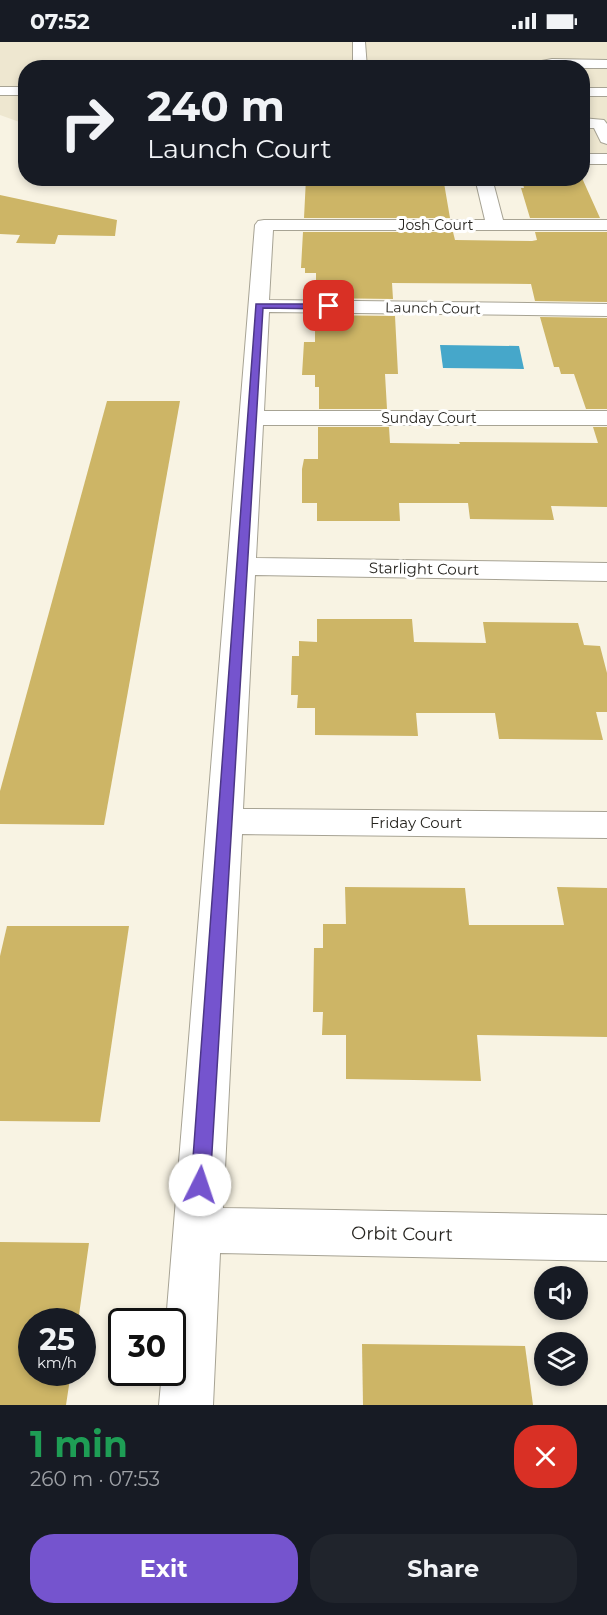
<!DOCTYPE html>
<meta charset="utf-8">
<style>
body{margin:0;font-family:Montserrat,sans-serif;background:#20242c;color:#f1f3f6;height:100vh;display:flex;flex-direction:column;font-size:22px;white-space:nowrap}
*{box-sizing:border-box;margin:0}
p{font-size:20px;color:#9ea1a6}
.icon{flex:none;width:33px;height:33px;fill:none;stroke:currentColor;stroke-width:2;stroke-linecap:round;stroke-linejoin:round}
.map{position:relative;height:1363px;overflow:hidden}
.side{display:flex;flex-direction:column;background:#171b24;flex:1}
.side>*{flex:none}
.banner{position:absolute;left:18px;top:18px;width:572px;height:126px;border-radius:24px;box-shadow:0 3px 9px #0003;background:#171b24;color:#f1f3f6;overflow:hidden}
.tools{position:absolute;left:534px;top:1224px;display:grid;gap:12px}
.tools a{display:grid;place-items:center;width:54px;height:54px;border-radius:50%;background:#171b24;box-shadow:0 3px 9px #0003;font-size:30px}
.speed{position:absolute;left:18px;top:1266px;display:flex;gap:12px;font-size:30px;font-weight:700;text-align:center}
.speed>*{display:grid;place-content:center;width:78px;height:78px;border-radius:50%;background:#171b24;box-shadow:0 3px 9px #0003;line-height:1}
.speed small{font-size:15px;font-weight:400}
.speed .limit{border:3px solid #111;border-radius:9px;background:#fff;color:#111}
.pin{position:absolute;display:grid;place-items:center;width:51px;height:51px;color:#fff;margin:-26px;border-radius:12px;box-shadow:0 3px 9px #0006}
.me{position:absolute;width:66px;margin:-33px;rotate:4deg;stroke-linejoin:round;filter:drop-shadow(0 0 4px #0008)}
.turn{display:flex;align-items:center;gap:21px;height:126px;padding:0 30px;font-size:27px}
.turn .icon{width:78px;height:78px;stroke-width:2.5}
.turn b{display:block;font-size:42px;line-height:51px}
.round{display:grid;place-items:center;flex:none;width:63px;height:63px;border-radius:24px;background:#20242c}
.summary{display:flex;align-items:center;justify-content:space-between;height:102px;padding:0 30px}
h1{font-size:36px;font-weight:700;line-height:45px;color:#1e9e55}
.primary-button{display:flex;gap:12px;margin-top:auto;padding:12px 30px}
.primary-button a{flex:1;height:69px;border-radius:24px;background:#7554ce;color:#fff;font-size:24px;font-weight:700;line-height:69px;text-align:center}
.primary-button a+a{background:#20242c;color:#f1f3f6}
.status{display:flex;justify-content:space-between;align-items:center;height:42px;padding:0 30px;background:#171b24;direction:ltr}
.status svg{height:16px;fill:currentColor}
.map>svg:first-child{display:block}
.built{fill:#eee7d0}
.water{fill:#46a7ca}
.building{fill:#cdb566}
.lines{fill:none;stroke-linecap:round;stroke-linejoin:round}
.minor-casing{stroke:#a7a394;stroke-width:2}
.minor{fill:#fff;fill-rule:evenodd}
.route{fill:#7554ce;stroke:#4c3786;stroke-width:1.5}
.labels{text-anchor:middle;stroke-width:6;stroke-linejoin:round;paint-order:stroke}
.far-street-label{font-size:14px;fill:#272520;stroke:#fff}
.street-label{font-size:15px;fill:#272520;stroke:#fff}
.near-street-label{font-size:18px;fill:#272520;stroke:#fff}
</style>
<div class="status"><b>07:52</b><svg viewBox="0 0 49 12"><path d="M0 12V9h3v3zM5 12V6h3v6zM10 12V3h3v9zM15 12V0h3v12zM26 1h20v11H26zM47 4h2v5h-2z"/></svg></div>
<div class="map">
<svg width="607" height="1363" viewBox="0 0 607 1363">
<rect width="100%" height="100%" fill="#f8f3e3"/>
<path class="built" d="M 0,0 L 607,0 L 607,121 L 582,121 L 582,26 L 26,26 L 25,82 L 0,73 Z"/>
<path class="water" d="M 440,303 L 519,304 L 524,327 L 443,326 Z"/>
<g class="building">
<path d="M 306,136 L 440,137 L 441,141 L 444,141 L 450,176 L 304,176 Z"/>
<path d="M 531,136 L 582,136 L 600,176 L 530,176 L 521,146 L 524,146 L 523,142 L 533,142 Z"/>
<path d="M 0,153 L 117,178 L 115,194 L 58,193 L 55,202 L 16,201 L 20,193 L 0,192 Z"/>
<path d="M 303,190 L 453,190 L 455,198 L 532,199 L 537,198 L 535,190 L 607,190 L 607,260 L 535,259 L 531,242 L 392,241 L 393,257 L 316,256 L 316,231 L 305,231 L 305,226 L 301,226 Z"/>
<path d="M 315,273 L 395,274 L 398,332 L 385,332 L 387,367 L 319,367 L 319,345 L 315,345 L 315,333 L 302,333 L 304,300 L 315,300 Z"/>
<path d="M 540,275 L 607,276 L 607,367 L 586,367 L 574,332 L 561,332 L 559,325 L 554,325 Z"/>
<path d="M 107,359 L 180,359 L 104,783 L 0,782 L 0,749 Z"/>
<path d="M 318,385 L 389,385 L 390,401 L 460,402 L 459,400 L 598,401 L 593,385 L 607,385 L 607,465 L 551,464 L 554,478 L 470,477 L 468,461 L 399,461 L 400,479 L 317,479 L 317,461 L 302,461 L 302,427 L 304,417 L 318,417 Z"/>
<path d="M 317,577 L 412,577 L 414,600 L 486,601 L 483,580 L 578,581 L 584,603 L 600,604 L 607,631 L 607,670 L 596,670 L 603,698 L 499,697 L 495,671 L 416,671 L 418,694 L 315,693 L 315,666 L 297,666 L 298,653 L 291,653 L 292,614 L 299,614 L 299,599 L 317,600 Z"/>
<path d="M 345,845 L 465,846 L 469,883 L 564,883 L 557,845 L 607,846 L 607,995 L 477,993 L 481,1039 L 346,1037 L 346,993 L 322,993 L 323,970 L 313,970 L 314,906 L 323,906 L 323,882 L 346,882 Z"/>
<path d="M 7,884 L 129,884 L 100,1080 L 0,1079 L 0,914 Z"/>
<path d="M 0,1200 L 89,1201 L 78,1280 L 32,1280 L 32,1330 L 71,1330 L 66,1363 L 0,1363 Z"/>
<path d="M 362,1302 L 525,1304 L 533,1363 L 363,1363 Z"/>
</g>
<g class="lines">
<defs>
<g id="minor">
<path d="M 353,0 L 365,0 L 367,26 L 353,26 Z"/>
<path d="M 552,17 L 607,18 L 607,26 L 520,26 L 521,23 Z"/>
<rect x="0" y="45" width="26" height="8"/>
<rect x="582" y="46" width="25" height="8"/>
<path d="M 582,76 L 604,78 L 607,82 L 607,102 L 601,100 L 594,86 L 582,86 Z"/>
<rect x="582" y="112" width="25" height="10"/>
<path d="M 475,136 L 492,136 L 503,178 L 607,178 L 607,188 L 273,188 L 269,258 L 607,262 L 607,274 L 269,270 L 264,369 L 607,369 L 607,383 L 263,383 L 256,516 L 607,521 L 607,539 L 255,533 L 243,767 L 607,770 L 607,796 L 242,792 L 223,1166 L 607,1173 L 607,1219 L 220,1211 L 213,1363 L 159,1363 L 162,1330 L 172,1330 L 172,1280 L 166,1280 L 255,183 L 258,179 L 264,178 L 485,178 Z"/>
</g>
</defs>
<use href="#minor" class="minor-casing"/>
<use href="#minor" class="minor"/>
</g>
<path class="route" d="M 256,262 L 329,262 L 333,264 L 329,267 L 263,266 L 210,1143 L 207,1149 L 200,1152 L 194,1149 L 191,1143 Z"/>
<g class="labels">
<g class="far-street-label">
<text x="436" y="188">Josh Court</text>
<text transform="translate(433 266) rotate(1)" y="5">Launch Court</text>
<text x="429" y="381">Sunday Court</text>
</g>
<g class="street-label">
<text transform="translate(424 527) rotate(1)" y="5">Starlight Court</text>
<text x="416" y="786">Friday Court</text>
</g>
<g class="near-street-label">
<text transform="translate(402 1192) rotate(1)" y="6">Orbit Court</text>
</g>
</g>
</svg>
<div class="tools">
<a><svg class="icon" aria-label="sound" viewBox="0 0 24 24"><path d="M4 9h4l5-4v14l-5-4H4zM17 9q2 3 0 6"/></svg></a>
<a><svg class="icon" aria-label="layers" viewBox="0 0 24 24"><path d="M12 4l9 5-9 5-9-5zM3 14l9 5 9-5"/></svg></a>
</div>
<div class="speed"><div>25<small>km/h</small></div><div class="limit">30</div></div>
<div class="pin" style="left:329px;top:264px;background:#d93025"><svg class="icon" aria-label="arrive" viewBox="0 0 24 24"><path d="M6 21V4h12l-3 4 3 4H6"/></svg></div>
<svg class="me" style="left:200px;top:1143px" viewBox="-20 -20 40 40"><circle r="19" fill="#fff"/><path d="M0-13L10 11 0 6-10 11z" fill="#7554ce"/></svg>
<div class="banner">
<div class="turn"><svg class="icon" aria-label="right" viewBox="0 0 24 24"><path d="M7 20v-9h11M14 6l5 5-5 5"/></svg><div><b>240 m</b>Launch Court</div></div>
</div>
</div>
<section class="side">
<div class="summary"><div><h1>1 min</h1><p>260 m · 07:53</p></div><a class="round" style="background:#d93025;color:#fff"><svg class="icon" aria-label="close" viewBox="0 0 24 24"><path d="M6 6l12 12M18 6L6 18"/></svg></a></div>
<div class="primary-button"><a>Exit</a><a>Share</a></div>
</section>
